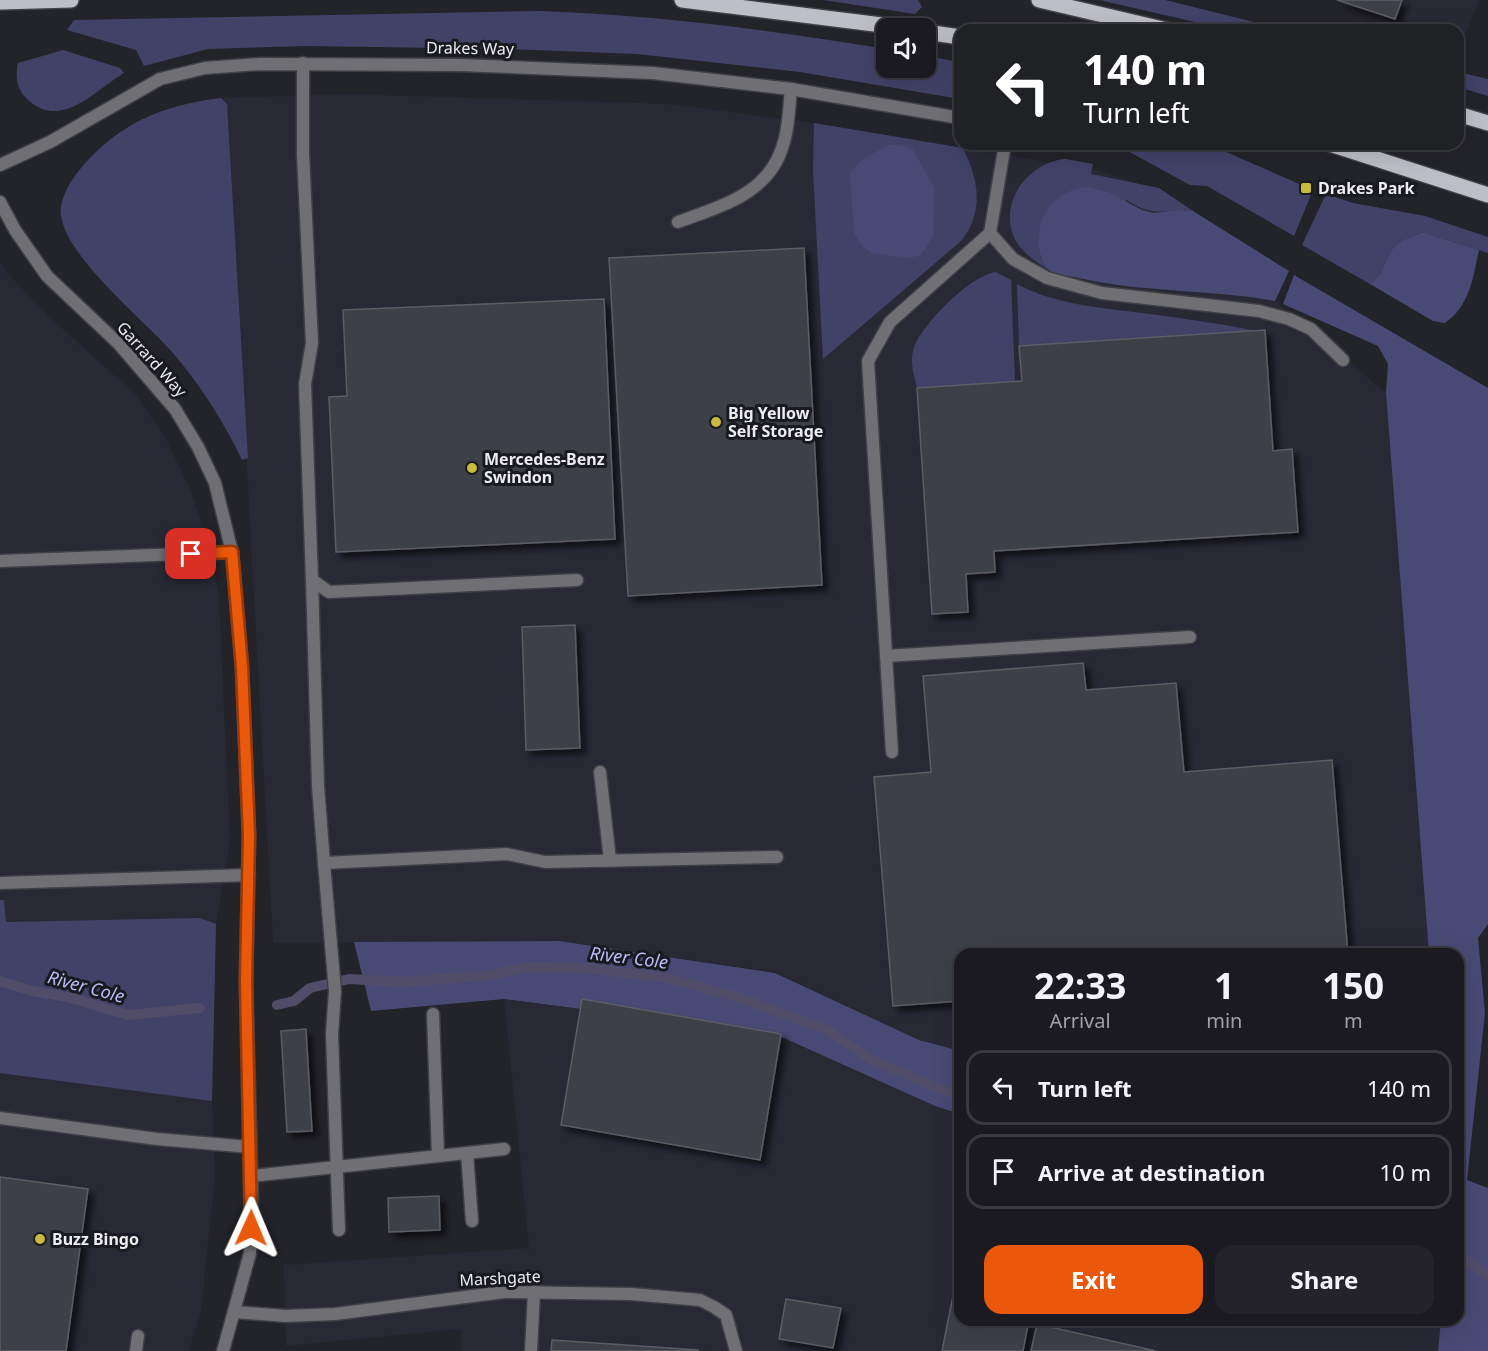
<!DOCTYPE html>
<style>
body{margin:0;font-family:"Noto Sans",sans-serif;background:#232329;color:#f1f3f6;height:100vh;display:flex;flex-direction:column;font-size:22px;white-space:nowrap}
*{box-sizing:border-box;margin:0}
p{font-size:20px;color:#9fa1a5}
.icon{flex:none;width:33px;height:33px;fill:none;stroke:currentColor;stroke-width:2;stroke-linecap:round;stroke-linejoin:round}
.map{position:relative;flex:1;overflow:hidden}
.sheet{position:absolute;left:954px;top:948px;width:510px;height:378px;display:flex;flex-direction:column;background:#1a1a20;border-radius:18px;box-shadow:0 6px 24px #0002,0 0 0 2px #38383e}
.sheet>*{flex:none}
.hud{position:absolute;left:954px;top:24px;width:510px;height:126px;border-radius:18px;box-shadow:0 6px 24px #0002,0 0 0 2px #38383e;background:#202124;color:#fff;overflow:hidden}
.tools{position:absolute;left:876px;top:18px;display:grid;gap:12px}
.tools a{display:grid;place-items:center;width:60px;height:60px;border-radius:12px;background:#1a1a20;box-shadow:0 6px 24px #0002,0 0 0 2px #38383e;font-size:30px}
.pin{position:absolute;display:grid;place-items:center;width:51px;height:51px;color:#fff;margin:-26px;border-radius:12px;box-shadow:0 3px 9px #0006}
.me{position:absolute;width:66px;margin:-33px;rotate:1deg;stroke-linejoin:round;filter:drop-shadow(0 0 4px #0008)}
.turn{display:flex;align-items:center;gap:21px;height:126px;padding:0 30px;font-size:27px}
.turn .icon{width:78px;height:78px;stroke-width:2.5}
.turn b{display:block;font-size:42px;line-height:51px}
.eta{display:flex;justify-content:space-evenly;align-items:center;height:102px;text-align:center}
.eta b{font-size:36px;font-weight:700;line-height:42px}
.cta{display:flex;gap:12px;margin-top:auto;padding:12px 30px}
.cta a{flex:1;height:69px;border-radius:18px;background:#ea580c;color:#fff;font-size:24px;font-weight:700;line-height:69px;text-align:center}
.cta a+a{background:#232329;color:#f1f3f6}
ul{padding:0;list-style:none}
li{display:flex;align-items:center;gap:18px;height:75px;margin:0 12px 9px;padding:0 18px;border:3px solid #38383e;border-radius:18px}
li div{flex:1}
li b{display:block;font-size:22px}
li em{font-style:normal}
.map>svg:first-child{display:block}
.built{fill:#292936}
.green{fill:#424269}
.forest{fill:#494975}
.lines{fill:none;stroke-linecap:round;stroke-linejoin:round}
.stream{stroke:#514d69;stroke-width:10}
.building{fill:#3e3f46;stroke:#5c5c64;stroke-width:1.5;filter:url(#shadow)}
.lane-casing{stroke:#3f3f46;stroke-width:15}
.street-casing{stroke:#3f3f46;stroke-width:15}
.primary-casing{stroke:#3f3f46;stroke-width:18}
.lane{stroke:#707074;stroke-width:12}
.street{stroke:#707074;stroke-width:12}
.primary{stroke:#bebec6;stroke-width:15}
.route-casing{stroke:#983908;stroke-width:15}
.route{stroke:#ea580c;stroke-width:10}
.poi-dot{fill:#c8bb3b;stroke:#191a20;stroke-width:2}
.labels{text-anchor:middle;stroke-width:6;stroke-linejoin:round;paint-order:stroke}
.street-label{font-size:16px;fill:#ececf1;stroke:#191a20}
.poi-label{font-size:16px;font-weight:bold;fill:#ececf1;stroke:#191a20;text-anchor:start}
.water-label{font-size:18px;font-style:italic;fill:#babbf5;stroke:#191a20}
</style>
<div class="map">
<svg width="1488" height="1351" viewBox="0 0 1488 1351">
<defs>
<filter id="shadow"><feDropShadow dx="5.5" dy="5.5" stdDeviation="3" flood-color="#0009"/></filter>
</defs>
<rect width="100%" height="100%" fill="#23232a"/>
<g class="built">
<path d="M 1337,0 L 1479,0 L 1463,41 L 1458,40 L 1458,30 L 1428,30 Z"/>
<path d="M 346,94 L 670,104 L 814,123 L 1096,170 L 1131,181 L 1386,393 L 1429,954 L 960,954 L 960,1051 L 919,1040 L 775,972 L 559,941 L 273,943 L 227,104 L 221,98 Z"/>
<path d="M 0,261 L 8,274 L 48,316 L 135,394 L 164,435 L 190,489 L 209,545 L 219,597 L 230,840 L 216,924 L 212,1101 L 215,1176 L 201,1310 L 189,1351 L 0,1351 Z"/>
<path d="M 504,999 L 775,1034 L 935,1106 L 960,1114 L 960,1320 L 1441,1320 L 1438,1351 L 461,1351 L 461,1329 L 286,1346 L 284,1265 L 529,1248 Z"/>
</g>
<g class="green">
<path d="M 823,0 L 918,0 L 922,7 L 915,14 Z"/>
<path d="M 1099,0 L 1165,0 L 1286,30 L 1230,30 Z"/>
<path d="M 539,11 C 655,15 771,30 886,49 L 886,68 L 926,68 L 926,56 L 960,62 L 960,99 L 800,72 L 637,54 L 509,49 L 306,46 L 208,49 L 144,66 L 136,50 L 67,30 L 74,20 Z"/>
<path d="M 63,50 L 120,68 L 124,73 C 94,91 60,132 26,98 C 17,89 15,76 18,63 Z"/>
<path d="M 1458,72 L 1488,79 L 1488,96 L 1458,87 Z"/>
<path d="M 221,98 L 227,104 L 248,458 L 242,460 C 224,422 201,386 173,353 C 145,321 67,258 61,216 C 58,193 81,166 97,151 C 133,117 173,104 221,98 Z"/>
<path d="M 814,123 L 963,148 C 978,179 985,211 961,241 L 823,359 L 813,170 Z"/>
<path d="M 1115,144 L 1208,144 L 1313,190 L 1294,236 L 1207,186 L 1190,185 Z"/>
<path d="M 1066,159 L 1093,164 L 1091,174 L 1159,188 L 1193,211 C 1163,208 1155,219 1127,200 L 1040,256 L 1052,272 C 1038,263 1021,253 1014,237 C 998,200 1031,161 1066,159 Z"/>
<path d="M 1326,194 L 1353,203 L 1425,216 L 1488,237 L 1488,253 L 1422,232 C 1414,236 1402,239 1396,245 C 1385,255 1383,278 1370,284 L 1302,245 Z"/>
<path d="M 996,272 L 1011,280 L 1015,382 L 917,388 C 914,376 910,363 913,351 C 919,326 971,275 996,272 Z"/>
<path d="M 1017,284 C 1056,305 1098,307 1142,313 C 1180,318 1218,323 1256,331 L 1019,346 Z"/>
<path d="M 0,900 L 4,900 L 6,922 L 200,918 L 216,924 L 212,1101 L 0,1073 Z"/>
</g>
<g class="forest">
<path d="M 889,145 L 901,145 L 913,150 L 934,188 L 933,236 L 921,255 L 909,258 L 885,255 L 872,253 L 863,247 L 854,233 L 850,173 L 863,159 Z"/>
<path d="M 1087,187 L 1108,192 L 1142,210 L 1154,213 L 1178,210 L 1193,211 L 1289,271 L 1275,301 C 1211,289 1143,293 1079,278 C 1071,276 1058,276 1052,272 C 1033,259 1037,224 1048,208 C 1056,196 1073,188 1087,187 Z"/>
<path d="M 1422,232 L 1479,250 C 1473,277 1470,306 1445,323 L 1433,321 L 1370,284 C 1383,278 1385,255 1396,245 C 1402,239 1414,236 1422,232 Z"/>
<path d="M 1294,275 L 1488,388 L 1488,924 L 1478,938 L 1485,1013 L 1467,1180 L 1488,1188 L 1488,1351 L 1438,1351 L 1441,1320 L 1458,1320 L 1458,954 L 1429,954 L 1386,393 L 1388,364 L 1378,346 L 1283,304 Z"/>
<path d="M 559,941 L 775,973 L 919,1040 L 960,1051 L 960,1114 L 935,1106 L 775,1034 L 504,999 L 371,1011 L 354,942 Z"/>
</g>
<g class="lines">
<g class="stream">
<path d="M 0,981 L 33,991 L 68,997 L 128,1015 L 200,1008"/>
<path d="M 277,1005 L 294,1001 L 310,988 L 349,979 L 403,982 L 483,976 L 532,967 L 586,968 L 667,978 L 737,997 L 827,1030 L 872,1060 L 960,1097"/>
<path d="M 1458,1255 L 1488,1276"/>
</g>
</g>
<g class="building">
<path d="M 1337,0 L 1402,0 L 1395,19 Z"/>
<path d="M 804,248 L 822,585 L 628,596 L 609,258 Z"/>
<path d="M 604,299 L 615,539 L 336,552 L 329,397 L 347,396 L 343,310 Z"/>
<path d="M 1265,330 L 1273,451 L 1292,449 L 1298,532 L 994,551 L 995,572 L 966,574 L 968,612 L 932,614 L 917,388 L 1022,381 L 1019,346 Z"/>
<path d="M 575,625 L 580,748 L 526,750 L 522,627 Z"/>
<path d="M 1083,663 L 1086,690 L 1176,683 L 1184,772 L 1332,760 L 1348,954 L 960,954 L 960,1001 L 893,1006 L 874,777 L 931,772 L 923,676 Z"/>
<path d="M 582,999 L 781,1034 L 760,1160 L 561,1125 Z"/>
<path d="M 306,1029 L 312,1131 L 287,1132 L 281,1031 Z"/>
<path d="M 0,1177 L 88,1189 L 66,1351 L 0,1351 Z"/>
<path d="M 439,1196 L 440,1230 L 389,1232 L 388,1198 Z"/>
<path d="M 958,1271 L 960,1320 L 1029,1320 L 1023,1351 L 942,1351 Z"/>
<path d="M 786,1299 L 841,1308 L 833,1348 L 779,1339 Z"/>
<path d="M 1037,1324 L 1156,1351 L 1031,1351 Z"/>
<path d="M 552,1340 L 698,1350 L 698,1351 L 551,1351 Z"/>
</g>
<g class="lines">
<defs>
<g id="lane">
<path d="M 303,63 L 303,154 L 312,343 L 305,384 L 312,580 L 329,592 L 577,580"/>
<path d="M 678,222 C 721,206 769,194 783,145 C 789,128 789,107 791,89"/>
<path d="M 990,233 L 1013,259 L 1047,278 L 1102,293 L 1259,311 L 1289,319 L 1311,329 L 1343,360"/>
<path d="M 0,561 L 232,552"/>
<path d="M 312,580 L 318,786 L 324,863 L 507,854 L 545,862 L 777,857"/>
<path d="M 886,656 L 1190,637"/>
<path d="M 892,752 L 868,361 L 890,322 L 990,233 L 1005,144"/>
<path d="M 600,772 L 610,860"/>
<path d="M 324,863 L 335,991 L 332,1034 L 339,1230"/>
<path d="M 0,883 L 249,875"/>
<path d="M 433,1014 L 438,1156"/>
<path d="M 0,1118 L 157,1139 L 250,1147"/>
<path d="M 467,1153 L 472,1221"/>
<path d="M 251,1176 L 504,1149"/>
<path d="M 136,1351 L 138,1336"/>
<path d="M 531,1351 L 534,1292"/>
</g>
<g id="street">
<path d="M 0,165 L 50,142 L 160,79 L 205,68 L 260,64 L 460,65 L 653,73 L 791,89 L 960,118"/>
<path d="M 0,202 L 15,230 L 47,276 L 119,344 L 175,409 L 198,447 L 215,483 L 232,552 L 242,667 L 249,835 L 246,981 L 252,1198 L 250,1253 L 223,1351"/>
<path d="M 235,1312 L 286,1316 L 335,1314 L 504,1292 L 631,1294 L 700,1300 L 714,1307 L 726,1315 L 736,1351"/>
</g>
<g id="primary">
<path d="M 682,0 L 906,28"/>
<path d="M 1039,0 L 1167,30"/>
<path d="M 0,2 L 71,0"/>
<path d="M 926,32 L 960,37"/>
<path d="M 1458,114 L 1488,123"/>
<path d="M 1330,144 L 1488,195"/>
</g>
</defs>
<use href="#lane" class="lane-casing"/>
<use href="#street" class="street-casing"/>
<use href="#primary" class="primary-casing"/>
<use href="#lane" class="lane"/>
<use href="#street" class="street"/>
<use href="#primary" class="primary"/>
</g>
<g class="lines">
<defs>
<path id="route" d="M 191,554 L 232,552 L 242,667 L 249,835 L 246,981 L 251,1228"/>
</defs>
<use href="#route" class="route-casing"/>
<use href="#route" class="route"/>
</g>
<g class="poi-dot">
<rect x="1300" y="182" width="12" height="12" rx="3"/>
<circle cx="716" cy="422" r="6"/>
<circle cx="472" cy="468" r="6"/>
<circle cx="40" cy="1239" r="6"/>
</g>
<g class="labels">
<g class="street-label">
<text transform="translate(470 48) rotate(1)" y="6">Drakes Way</text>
<text transform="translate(152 359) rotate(48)" y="6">Garrard Way</text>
<text transform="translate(500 1278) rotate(-3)" y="6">Marshgate</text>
</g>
<g class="poi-label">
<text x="1318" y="194">Drakes Park</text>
<text x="728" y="419">Big Yellow<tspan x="728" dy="18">Self Storage</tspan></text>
<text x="484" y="465">Mercedes-Benz<tspan x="484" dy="18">Swindon</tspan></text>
<text x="52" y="1245">Buzz Bingo</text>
</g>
<g class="water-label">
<text transform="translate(629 958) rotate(7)" y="6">River Cole</text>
<text transform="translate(86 987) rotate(15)" y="6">River Cole</text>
</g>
</g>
</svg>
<div class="tools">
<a><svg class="icon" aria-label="sound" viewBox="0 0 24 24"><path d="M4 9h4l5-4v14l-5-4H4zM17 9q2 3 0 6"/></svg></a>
</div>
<div class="pin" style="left:191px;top:554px;background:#d93025"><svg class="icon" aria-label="arrive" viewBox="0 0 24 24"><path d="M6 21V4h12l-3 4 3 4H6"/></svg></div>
<svg class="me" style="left:251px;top:1228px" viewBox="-20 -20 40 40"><path d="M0-17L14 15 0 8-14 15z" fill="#ea580c" stroke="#fff" stroke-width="4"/></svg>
<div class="hud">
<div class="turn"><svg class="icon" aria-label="left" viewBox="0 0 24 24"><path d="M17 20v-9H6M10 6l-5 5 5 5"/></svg><div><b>140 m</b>Turn left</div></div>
</div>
<section class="sheet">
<div class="eta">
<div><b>22:33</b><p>Arrival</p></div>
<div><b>1</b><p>min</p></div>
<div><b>150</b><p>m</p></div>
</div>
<ul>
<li><svg class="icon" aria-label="left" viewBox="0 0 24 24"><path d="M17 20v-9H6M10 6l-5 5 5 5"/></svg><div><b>Turn left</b></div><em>140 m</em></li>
<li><svg class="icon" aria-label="arrive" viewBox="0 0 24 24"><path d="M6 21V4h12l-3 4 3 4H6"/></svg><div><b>Arrive at destination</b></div><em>10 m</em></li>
</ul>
<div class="cta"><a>Exit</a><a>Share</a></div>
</section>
</div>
